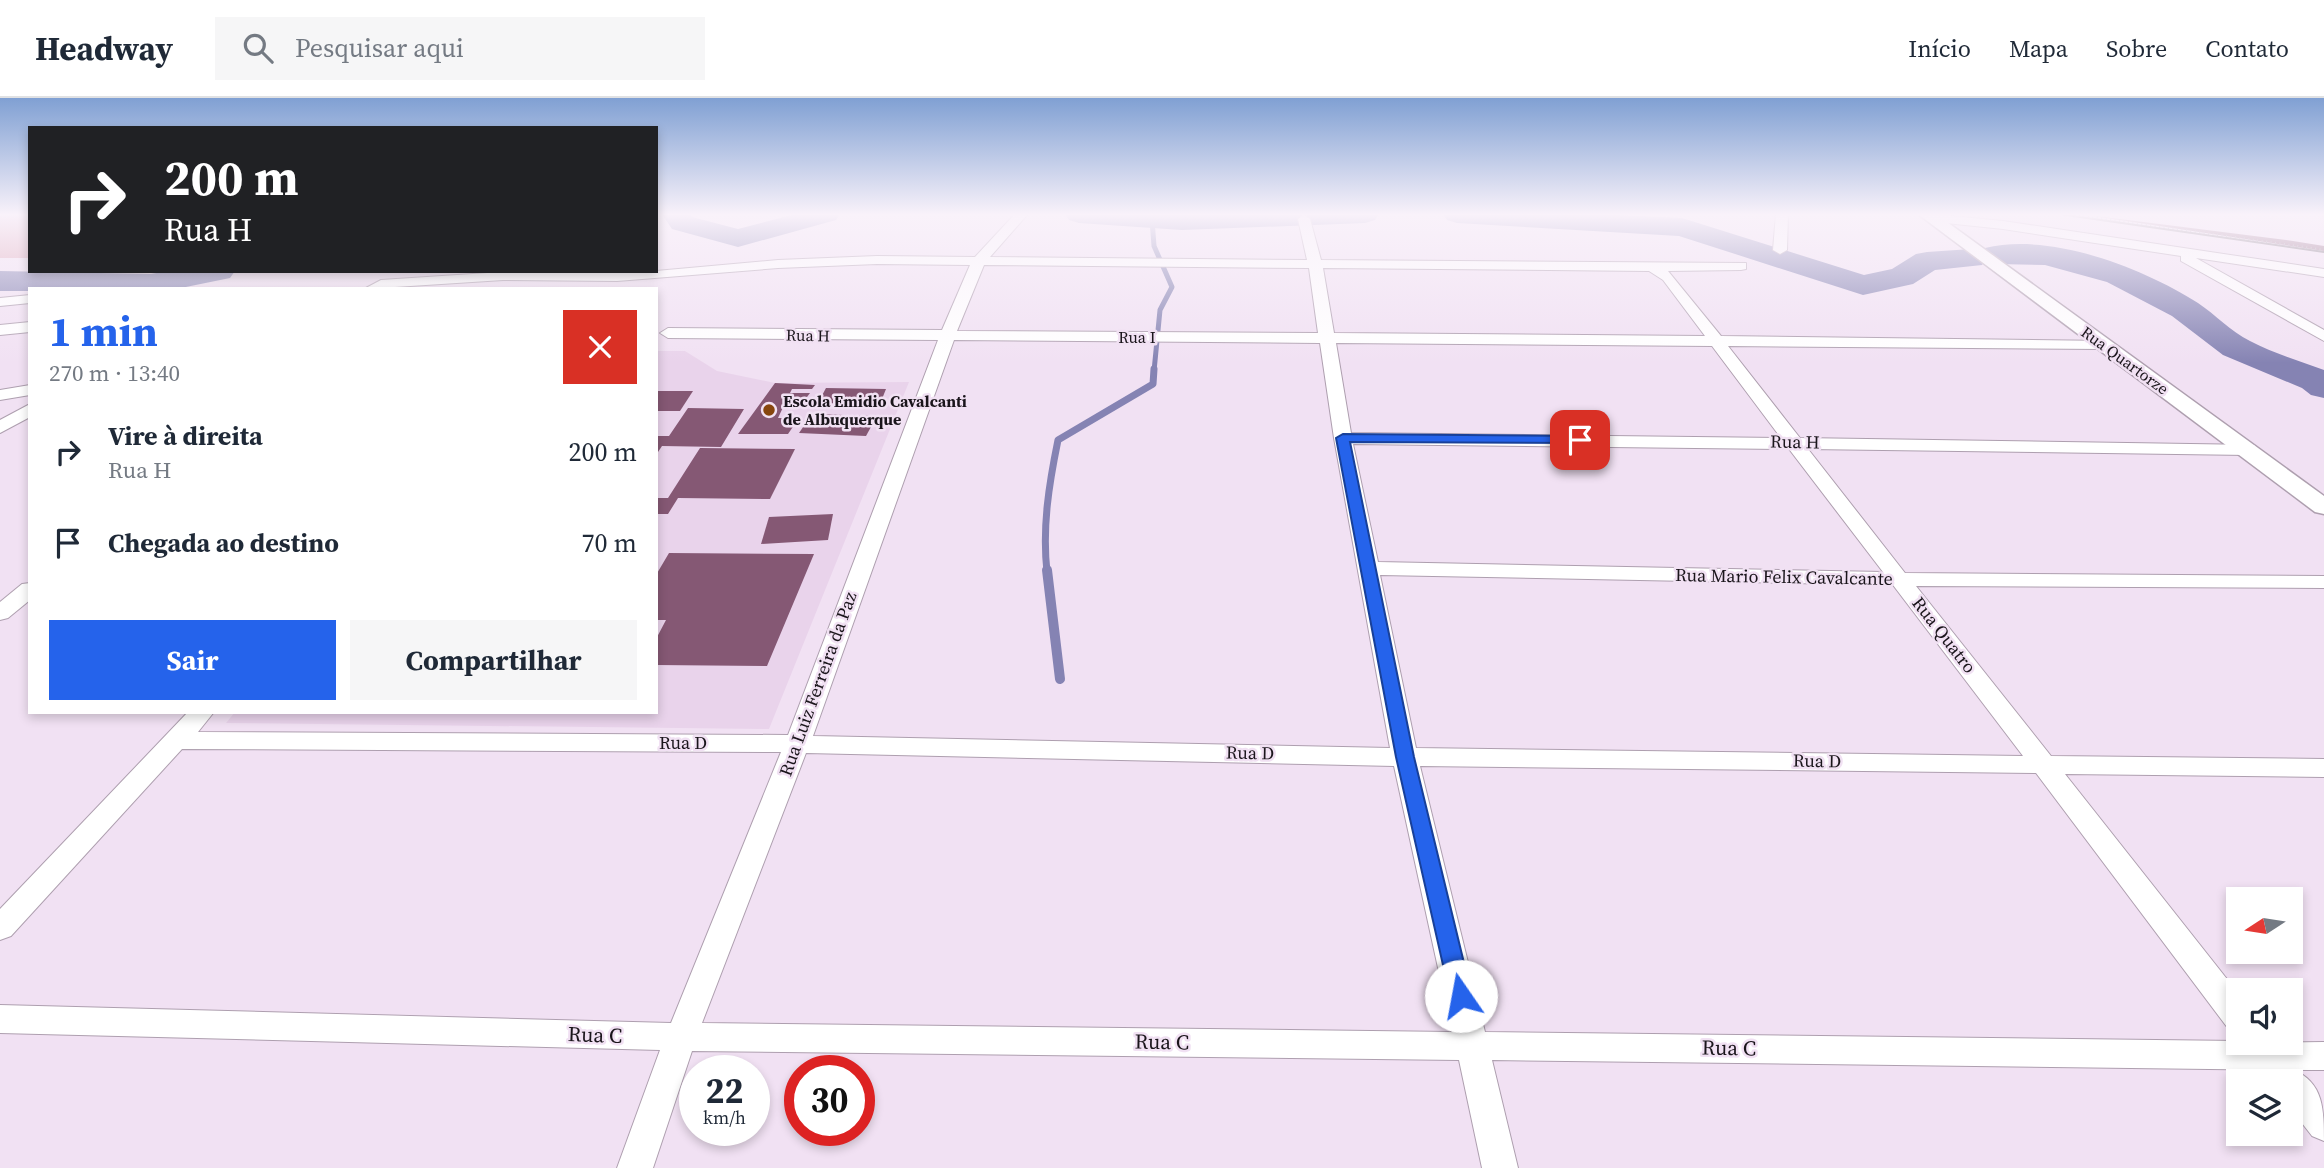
<!DOCTYPE html>
<html lang="pt">
<meta charset="utf-8">
<style>
body{margin:0;font-family:"Source Serif 4",serif;background:#f6f6f7;color:#1f2937;height:100vh;display:flex;flex-direction:column;font-size:26px;white-space:nowrap}
*{box-sizing:border-box;margin:0}
p{font-size:23px;color:#747a83}
.icon{flex:none;width:38px;height:38px;fill:none;stroke:currentColor;stroke-width:2;stroke-linecap:round;stroke-linejoin:round}
.map{position:relative;flex:1;overflow:hidden}
.drawer{position:absolute;left:28px;top:189px;width:630px;height:427px;display:flex;flex-direction:column;background:#fff;border-radius:0px;box-shadow:0 4px 10px #0003}
.drawer>*{flex:none}
.banner{position:absolute;left:28px;top:28px;width:630px;height:147px;border-radius:0px;box-shadow:0 4px 10px #0003;background:#202124;color:#fff;overflow:hidden}
.needle{width:46px;rotate:258deg}
.tools{position:absolute;left:2226px;top:789px;display:grid;gap:14px}
.tools a{display:grid;place-items:center;width:77px;height:77px;border-radius:0px;background:#fff;box-shadow:0 4px 10px #0003;font-size:35px}
.speed{position:absolute;left:679px;top:957px;display:flex;gap:14px;font-size:35px;font-weight:700;text-align:center}
.speed>*{display:grid;place-content:center;width:91px;height:91px;border-radius:50%;background:#fff;box-shadow:0 4px 10px #0003;line-height:1}
.speed small{font-size:18px;font-weight:400}
.speed .limit{border:10px solid #d22;background:#fff;color:#111}
.pin{position:absolute;display:grid;place-items:center;width:60px;height:60px;color:#fff;margin:-30px;border-radius:14px;box-shadow:0 4px 10px #0006}
.me{position:absolute;width:77px;margin:-38px;rotate:348deg;stroke-linejoin:round;filter:drop-shadow(0 0 5px #0008)}
.turn{display:flex;align-items:center;gap:24px;height:147px;padding:0 21px;font-size:32px}
.turn .icon{width:91px;height:91px;stroke-width:2.5}
.turn b{display:block;font-size:49px;line-height:60px}
.round{display:grid;place-items:center;flex:none;width:74px;height:74px;border-radius:0px;background:#f6f6f7}
.summary{display:flex;align-items:center;justify-content:space-between;height:119px;padding:0 21px}
h1{font-size:42px;font-weight:700;line-height:52px;color:#2563eb}
.action{display:flex;gap:14px;margin-top:auto;padding:14px 21px}
.action a{flex:1;height:80px;border-radius:0px;background:#2563eb;color:#fff;font-size:28px;font-weight:700;line-height:80px;text-align:center}
.action a+a{background:#f6f6f7;color:#1f2937}
ul{padding:0;list-style:none}
li{display:flex;align-items:center;gap:21px;height:91px;padding:0 21px}
li div{flex:1}
li b{display:block;font-size:26px}
li em{font-style:normal}
header{display:flex;align-items:center;gap:42px;box-sizing:border-box;height:98px;padding:0 35px;background:#fff;border-bottom:2px solid #e0e1e3}
header strong{font-size:33px}
nav{display:flex;gap:38px;margin-inline-start:auto;font-size:24px}
.search{width:490px;height:63px;background:#f6f6f7;display:flex;align-items:center;gap:18px;box-sizing:border-box;padding:0 24px;border-radius:0px;color:#747a83;font-size:26px}
.map>svg:first-child{display:block}
.built{fill:#e9d3eb}
.forest{fill:#daa0b1}
.lines{fill:none;stroke-linecap:round;stroke-linejoin:round}
.stream-far2{stroke:#8583b3;stroke-width:5}
.stream-far1{stroke:#8583b3;stroke-width:7}
.stream{stroke:#8583b3;stroke-width:10}
.river{fill:#8583b3;fill-rule:evenodd}
.building{fill:#855874}
.minor-casing{stroke:#ae9faf;stroke-width:2}
.tertiary-casing{stroke:#ae9faf;stroke-width:3}
.path{stroke:#998e9b;stroke-width:2.5;stroke-dasharray:1 3.5;stroke-linecap:butt}
.minor{fill:#fff;fill-rule:evenodd}
.tertiary{fill:#fff;fill-rule:evenodd}
.tram{stroke:#6d646f;stroke-width:2}
.route{fill:#2563eb;stroke:#184099;stroke-width:2}
.poi-dot{fill:#86460e;stroke:#f1e1f3;stroke-width:2.5}
.labels{text-anchor:middle;stroke-width:5;stroke-linejoin:round;paint-order:stroke}
.far-street-label{font-size:16px;fill:#1a151b;stroke:#f1e1f3}
.far-poi-label{font-size:16px;font-weight:bold;fill:#1a151b;stroke:#f1e1f3;text-anchor:start}
.street-label{font-size:18px;fill:#1a151b;stroke:#f1e1f3}
.near-street-label{font-size:21px;fill:#1a151b;stroke:#f1e1f3}
</style>
<header>
<strong>Headway</strong>
<div class="search"><svg class="icon" aria-label="search" viewBox="0 0 24 24"><circle cx="10" cy="10" r="6"/><path d="M15 15l6 6"/></svg>Pesquisar aqui</div>
<nav><a>Início</a><a>Mapa</a><a>Sobre</a><a>Contato</a></nav>
</header>
<div class="map">
<svg width="2324" height="1070" viewBox="0 0 2324 1070">
<rect width="100%" height="100%" fill="#f1e1f3"/>
<path class="built" d="M 656,253 L 685,253 L 717,273 L 775,285 L 909,284 L 769,631 L 226,625 L 235,614 L 656,614 Z"/>
<rect class="forest" x="0" y="116" width="30" height="44"/>
<g class="lines">
<path class="stream-far2" d="M 1152,121 L 1154,148 L 1172,189 L 1160,212 L 1154,273"/>
<path class="stream-far1" d="M 1047,474 C 1042,429 1049,386 1058,342 L 1153,286 L 1154,271"/>
<path class="stream" d="M 1047,472 L 1060,581"/>
<g class="river">
<path d="M 662,116 L 690,116 L 692,119 L 738,131 L 795,116 L 840,116 L 836,122 L 738,149 L 672,131 Z"/>
<path d="M 1065,116 L 1379,116 L 1375,122 L 1365,125 L 1182,132 L 1079,125 L 1069,122 Z"/>
<path d="M 1443,116 L 1599,116 L 1682,120 L 1864,177 L 1892,171 L 1916,156 L 1927,154 L 1971,151 L 1983,154 L 1985,150 C 2051,134 2143,170 2198,205 C 2216,217 2230,233 2250,243 C 2273,255 2299,263 2324,272 L 2324,300 L 2311,297 L 2302,290 L 2223,257 L 2172,218 L 2107,184 L 2045,167 L 1996,166 L 1985,163 L 1982,167 L 1935,172 L 1913,186 L 1863,197 L 1679,138 L 1457,125 L 1447,122 Z"/>
<path d="M 0,173 L 151,176 L 167,173 L 235,173 L 230,180 L 176,191 L 30,191 L 30,193 L 0,193 Z"/>
</g>
</g>
<g class="building">
<path d="M 2080,116 L 2293,143 L 2324,148 L 2324,153 Z"/>
<path d="M 775,285 L 815,287 L 812,291 L 792,291 L 790,295 L 810,295 L 804,303 L 786,303 L 778,320 L 799,320 L 788,336 L 738,336 Z"/>
<path d="M 826,290 L 886,291 L 880,306 L 818,305 Z"/>
<path d="M 656,293 L 693,293 L 680,313 L 656,313 Z"/>
<path d="M 688,310 L 744,311 L 721,349 L 662,348 L 656,357 L 656,338 L 669,338 Z"/>
<path d="M 812,316 L 877,318 L 866,338 L 799,335 Z"/>
<path d="M 700,350 L 795,351 L 770,401 L 678,400 L 668,416 L 656,416 L 656,400 L 668,400 Z"/>
<path d="M 833,416 L 828,442 L 761,446 L 769,419 Z"/>
<path d="M 669,455 L 814,456 L 767,568 L 656,567 L 656,541 L 666,522 L 656,522 L 656,477 Z"/>
</g>
<g class="lines">
<defs>
<g id="minor">
<path d="M 1015,116 L 1028,116 L 990,159 L 1307,162 L 1298,121 L 1304,117 L 1310,121 L 1321,162 L 1746,165 L 1746,171 L 1741,172 L 1668,173 L 1721,238 L 2109,243 L 2111,246 L 2103,251 L 1728,248 L 1800,340 L 2254,347 L 2257,351 L 2254,355 L 2248,357 L 1808,351 L 1905,475 L 2324,478 L 2324,490 L 1916,488 L 2051,658 L 2324,661 L 2324,679 L 2065,676 L 2238,895 L 2238,932 L 2227,929 L 2036,675 L 1420,668 L 1485,934 L 2238,943 L 2238,945 L 2324,944 L 2324,972 L 2293,972 C 2324,984 2324,1013 2324,1043 L 2312,1038 L 2291,1011 L 2291,984 L 2275,984 L 2279,976 L 2289,972 L 1492,962 L 1518,1070 L 1482,1070 L 1459,962 L 692,953 L 653,1070 L 617,1070 L 660,952 L 0,935 L 0,907 L 671,925 L 781,654 L 182,651 L 11,838 L 0,842 L 0,811 L 188,614 L 214,614 L 198,634 L 788,637 L 938,242 L 668,240 L 660,235 L 668,230 L 942,232 L 970,167 L 877,166 L 778,170 L 617,183 L 503,182 L 364,191 L 381,182 L 503,174 L 656,173 L 778,162 L 877,158 L 975,159 ZM 984,167 L 1309,170 L 1318,235 L 957,233 ZM 1323,170 L 1649,173 L 1663,182 L 1705,238 L 1334,235 ZM 954,242 L 1320,245 L 1334,340 L 1390,650 L 813,638 ZM 1336,245 L 1712,248 L 1781,340 L 1351,335 ZM 1353,346 L 1789,351 L 1883,474 L 1378,464 ZM 1380,477 L 1893,487 L 2023,658 L 1416,650 ZM 806,655 L 1394,668 L 1452,934 L 702,925 Z"/>
<path d="M 1776,116 L 1788,116 L 1787,152 L 1780,156 L 1773,152 Z"/>
<path d="M 1932,116 L 2003,123 L 2324,171 L 2324,179 L 2196,160 L 2324,232 L 2324,243 L 2181,163 L 2181,158 L 2003,131 L 1927,123 L 1927,117 Z"/>
<path d="M 30,197 L 30,205 L 0,208 L 0,200 Z"/>
<path d="M 30,224 L 30,234 L 0,237 L 0,227 Z"/>
<path d="M 30,287 L 30,297 L 0,302 L 0,292 Z"/>
<path d="M 30,306 L 30,319 L 0,335 L 0,322 Z"/>
<path d="M 30,485 L 30,502 L 8,520 L 0,522 L 0,504 L 22,486 Z"/>
</g>
<path id="tertiary" d="M 1918,116 L 1936,116 L 2324,398 L 2324,416 L 2315,414 Z"/>
</defs>
<use href="#minor" class="minor-casing"/>
<use href="#tertiary" class="tertiary-casing"/>
<path class="path" d="M 2070,116 L 2324,152"/>
<use href="#minor" class="minor"/>
<use href="#tertiary" class="tertiary"/>
<path class="tram" d="M 2059,116 L 2324,154"/>
</g>
<linearGradient id="sky" x2="0" y2="1"><stop stop-color="#80a0d3"/><stop offset="0.44" stop-color="#f9f2fa"/><stop offset="1" stop-color="#f9f2fa" stop-opacity="0"/></linearGradient>
<rect width="2324" height="265" fill="url(#sky)"/>
<path class="route" d="M 1343,336 L 1580,338 L 1586,342 L 1580,345 L 1350,344 L 1414,659 L 1472,898 L 1469,904 L 1461,907 L 1453,904 L 1450,898 L 1396,659 L 1336,340 Z"/>
<circle class="poi-dot" cx="769" cy="312" r="7"/>
<g class="labels">
<g class="far-street-label">
<text transform="translate(808 237) rotate(1)" y="6">Rua H</text>
<text x="1137" y="245">Rua I</text>
<text transform="translate(2125 262) rotate(36)" y="6">Rua Quartorze</text>
</g>
<g class="far-poi-label">
<text x="783" y="309">Escola Emidio Cavalcanti<tspan x="783" dy="18">de Albuquerque</tspan></text>
</g>
<g class="street-label">
<text transform="translate(1795 344) rotate(1)" y="6">Rua H</text>
<text transform="translate(1784 479) rotate(1)" y="6">Rua Mario Felix Cavalcante</text>
<text transform="translate(1944 537) rotate(52)" y="6">Rua Quatro</text>
<text transform="translate(818 586) rotate(-70)" y="6">Rua Luiz Ferreira da Paz</text>
<text x="683" y="651">Rua D</text>
<text transform="translate(1250 655) rotate(1)" y="6">Rua D</text>
<text transform="translate(1817 663) rotate(1)" y="6">Rua D</text>
</g>
<g class="near-street-label">
<text transform="translate(595 937) rotate(2)" y="7">Rua C</text>
<text transform="translate(1162 944) rotate(1)" y="7">Rua C</text>
<text transform="translate(1729 950) rotate(1)" y="7">Rua C</text>
</g>
</g>
</svg>
<div class="tools">
<a><svg class="needle" viewBox="-14 -14 28 28"><path d="M0-13l5 13h-10z" fill="#e53935"/><path d="M0 13l5-13h-10z" fill="#747a83"/></svg></a>
<a><svg class="icon" aria-label="sound" viewBox="0 0 24 24"><path d="M4 9h4l5-4v14l-5-4H4zM17 9q2 3 0 6"/></svg></a>
<a><svg class="icon" aria-label="layers" viewBox="0 0 24 24"><path d="M12 4l9 5-9 5-9-5zM3 14l9 5 9-5"/></svg></a>
</div>
<div class="speed"><div>22<small>km/h</small></div><div class="limit">30</div></div>
<div class="pin" style="left:1580px;top:342px;background:#d93025"><svg class="icon" aria-label="arrive" viewBox="0 0 24 24"><path d="M6 21V4h12l-3 4 3 4H6"/></svg></div>
<svg class="me" style="left:1461px;top:898px" viewBox="-20 -20 40 40"><circle r="19" fill="#fff"/><path d="M0-13L10 11 0 6-10 11z" fill="#2563eb"/></svg>
<div class="banner">
<div class="turn"><svg class="icon" aria-label="right" viewBox="0 0 24 24"><path d="M7 20v-9h11M14 6l5 5-5 5"/></svg><div><b>200 m</b>Rua H</div></div>
</div>
<section class="drawer">
<div class="summary"><div><h1>1 min</h1><p>270 m · 13:40</p></div><a class="round" style="background:#d93025;color:#fff"><svg class="icon" aria-label="close" viewBox="0 0 24 24"><path d="M6 6l12 12M18 6L6 18"/></svg></a></div>
<ul>
<li><svg class="icon" aria-label="right" viewBox="0 0 24 24"><path d="M7 20v-9h11M14 6l5 5-5 5"/></svg><div><b>Vire à direita</b><p>Rua H</p></div><em>200 m</em></li>
<li><svg class="icon" aria-label="arrive" viewBox="0 0 24 24"><path d="M6 21V4h12l-3 4 3 4H6"/></svg><div><b>Chegada ao destino</b></div><em>70 m</em></li>
</ul>
<div class="action"><a>Sair</a><a>Compartilhar</a></div>
</section>
</div>
